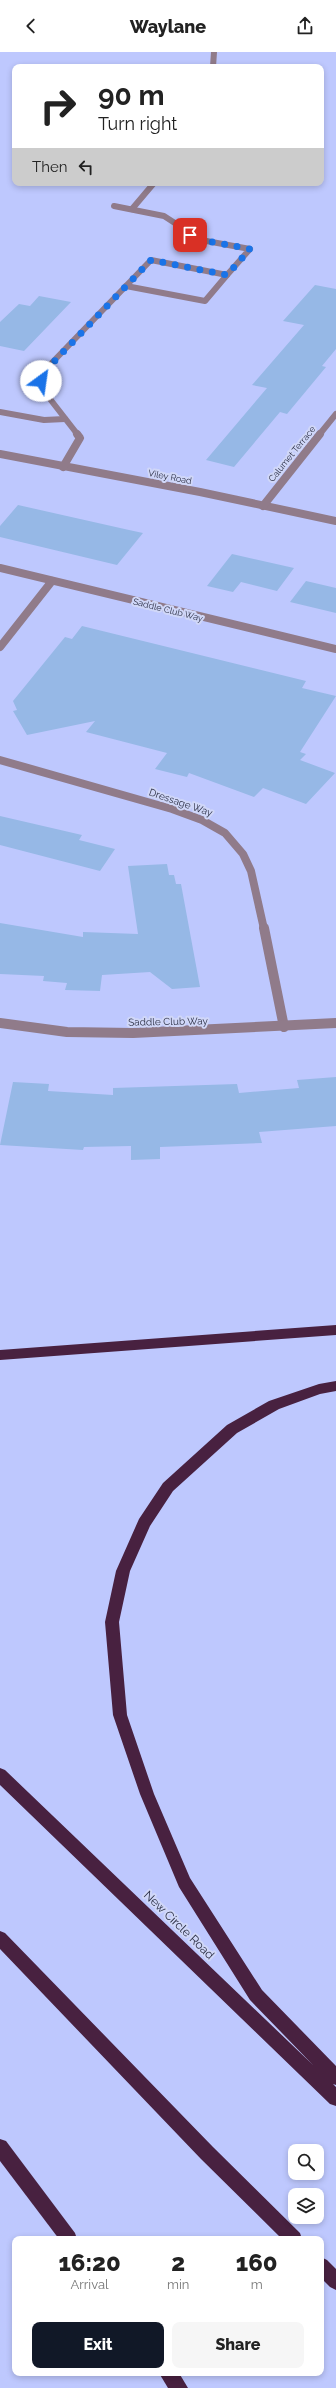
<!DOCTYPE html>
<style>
body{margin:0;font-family:Raleway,sans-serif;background:#f6f6f6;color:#222;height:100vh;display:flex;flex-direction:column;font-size:15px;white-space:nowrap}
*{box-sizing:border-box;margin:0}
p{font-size:13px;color:#767676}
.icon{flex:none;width:22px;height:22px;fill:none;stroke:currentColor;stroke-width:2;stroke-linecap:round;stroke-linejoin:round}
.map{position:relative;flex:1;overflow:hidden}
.side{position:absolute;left:12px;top:2184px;width:312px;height:140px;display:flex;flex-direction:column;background:#fff;border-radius:8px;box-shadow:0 2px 6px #0003}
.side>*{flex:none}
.top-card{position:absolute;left:12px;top:12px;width:312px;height:122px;border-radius:8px;box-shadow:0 2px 6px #0003;background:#fff;color:#222;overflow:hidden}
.controls{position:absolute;left:288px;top:2092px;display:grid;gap:8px}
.controls a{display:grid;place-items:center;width:36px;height:36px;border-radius:8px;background:#fff;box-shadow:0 2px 6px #0003;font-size:20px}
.pin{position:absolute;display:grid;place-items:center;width:34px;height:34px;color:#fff;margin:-17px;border-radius:8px;box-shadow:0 2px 6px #0006}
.me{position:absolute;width:44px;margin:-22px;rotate:31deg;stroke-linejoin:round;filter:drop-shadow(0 0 3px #0008)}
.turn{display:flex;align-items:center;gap:14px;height:84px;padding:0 20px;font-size:18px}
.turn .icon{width:52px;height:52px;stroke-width:2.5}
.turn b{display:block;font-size:28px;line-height:34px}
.then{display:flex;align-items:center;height:38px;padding:0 20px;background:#0003;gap:8px;font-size:15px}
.eta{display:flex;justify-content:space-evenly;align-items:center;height:68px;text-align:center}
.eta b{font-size:24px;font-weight:800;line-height:28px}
.cta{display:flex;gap:8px;margin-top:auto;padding:8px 20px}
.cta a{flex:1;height:46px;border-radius:8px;background:#111827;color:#fff;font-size:16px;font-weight:800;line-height:46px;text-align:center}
.cta a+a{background:#f6f6f6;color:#222}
header{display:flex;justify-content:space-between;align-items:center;height:52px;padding:0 20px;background:#fff;font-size:18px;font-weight:800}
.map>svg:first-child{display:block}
.building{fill:#96b8e6}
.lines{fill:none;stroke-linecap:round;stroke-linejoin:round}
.minor-far2{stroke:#907b8a;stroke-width:6}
.minor-far1{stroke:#907b8a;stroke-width:8}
.minor{stroke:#907b8a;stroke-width:10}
.highway{fill:#482140;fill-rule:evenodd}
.route{stroke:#1a73e8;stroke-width:7;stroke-dasharray:0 12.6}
.labels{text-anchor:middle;stroke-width:4;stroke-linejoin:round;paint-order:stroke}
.far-street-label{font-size:9px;fill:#2c3045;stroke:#d0d7f8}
.street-label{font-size:10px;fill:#2c3045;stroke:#d0d7f8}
.near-street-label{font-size:12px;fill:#2c3045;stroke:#d0d7f8}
</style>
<header><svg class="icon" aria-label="back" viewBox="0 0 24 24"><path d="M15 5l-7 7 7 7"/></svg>Waylane<svg class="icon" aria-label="share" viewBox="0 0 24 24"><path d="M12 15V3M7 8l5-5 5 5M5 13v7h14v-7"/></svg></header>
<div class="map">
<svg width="336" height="2336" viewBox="0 0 336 2336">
<rect width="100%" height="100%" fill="#bec8fe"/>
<g class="building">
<path d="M 315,233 L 336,237 L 336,297 L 322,314 L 326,315 L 287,362 L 280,360 L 234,415 L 206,408 L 267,336 L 252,333 L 304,273 L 283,269 Z"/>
<path d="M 39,244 L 71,250 L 24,299 L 0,294 L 0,270 L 19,252 L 30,254 Z"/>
<path d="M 18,453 L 129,478 L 143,481 L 117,513 L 0,485 L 0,474 Z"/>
<path d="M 232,502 L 294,516 L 277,539 L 241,530 L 233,540 L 207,534 Z"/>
<path d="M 306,529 L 336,536 L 336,561 L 290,550 Z"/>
<path d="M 82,574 L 306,629 L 302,636 L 336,644 L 300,700 L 306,702 L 300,708 L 335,721 L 306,752 L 263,736 L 254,745 L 189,721 L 187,725 L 155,717 L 167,701 L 86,680 L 95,669 L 27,683 L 13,659 L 17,658 L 13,649 L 65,585 L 72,587 Z"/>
<path d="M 0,764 L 82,783 L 79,788 L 115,797 L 100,819 L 0,793 Z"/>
<path d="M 167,812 L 169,823 L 174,823 L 176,832 L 181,832 L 200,935 L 172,937 L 150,920 L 102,923 L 100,939 L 65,938 L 67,931 L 43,929 L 44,924 L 0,922 L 0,871 L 83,885 L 83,880 L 138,882 L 128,814 Z"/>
<path d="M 336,1025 L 336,1074 L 259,1080 L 262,1091 L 160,1095 L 160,1107 L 131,1108 L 131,1094 L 84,1095 L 83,1098 L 0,1093 L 13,1030 L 49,1032 L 48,1039 L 113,1043 L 113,1036 L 237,1032 L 239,1041 L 299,1036 L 297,1028 Z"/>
</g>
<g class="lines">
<g class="minor-far2">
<path d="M 213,15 L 214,0"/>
<path d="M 132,157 L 154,131"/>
<path d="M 126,234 L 205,249 L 227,223"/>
<path d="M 0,360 L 44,368 L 65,367"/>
<path d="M 78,383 L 43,338 L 41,329 L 44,319 L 151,208 L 227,223 L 250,197 L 201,188 L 164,164 L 114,154"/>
<path d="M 319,383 L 336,362"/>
</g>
<g class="minor-far1">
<path d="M 0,402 L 200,440 L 336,469"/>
<path d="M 63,415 L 80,386 L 77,382"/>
<path d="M 263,454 L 320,382"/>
<path d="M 0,516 L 336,597"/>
<path d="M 0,595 L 52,529"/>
<path d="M 0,708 L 172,757 L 202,768 L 225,781 L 243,802 L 251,819 L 264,877"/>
</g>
<g class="minor">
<path d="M 264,876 L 284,975"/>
<path d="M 0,971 L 67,980 L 133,981 L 336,971"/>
</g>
<g class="highway">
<path d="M 336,1273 L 336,1283 L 0,1308 L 0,1298 Z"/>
<path d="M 336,1329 L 336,1339 L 320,1342 L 279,1357 L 237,1381 L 173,1439 L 150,1474 L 130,1519 L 119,1570 L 127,1663 L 154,1742 L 190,1826 L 262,1938 L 336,2014 L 336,2033 L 333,2032 L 336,2035 L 336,2054 L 330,2052 L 0,1733 L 0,1716 L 5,1718 L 313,2013 L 250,1948 L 179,1835 L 140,1742 L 113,1663 L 105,1570 L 116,1519 L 139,1467 L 163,1431 L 227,1373 L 269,1349 L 319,1332 Z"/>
<path d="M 0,1879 L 5,1881 L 213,2095 L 300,2181 L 302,2187 L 282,2187 L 201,2107 L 0,1897 Z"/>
<path d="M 0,2087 L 6,2089 L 75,2181 L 77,2187 L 59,2187 L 0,2109 Z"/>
<path d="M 321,2205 L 327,2208 L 336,2217 L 336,2238 L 330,2235 L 321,2226 Z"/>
<path d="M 159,2321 L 179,2321 L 188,2336 L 168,2336 Z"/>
</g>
</g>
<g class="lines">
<path class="route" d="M 41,329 L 44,320 L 151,208 L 227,223 L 250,197 L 202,188 L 190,183"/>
</g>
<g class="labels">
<g class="far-street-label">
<text transform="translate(292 402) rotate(-51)" y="3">Calumet Terrace</text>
<text transform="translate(170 425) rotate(11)" y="3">Viley Road</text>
<text transform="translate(168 558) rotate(14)" y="3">Saddle Club Way</text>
</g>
<g class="street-label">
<text transform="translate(181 750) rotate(19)" y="4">Dressage Way</text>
<text transform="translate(168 969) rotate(-1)" y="4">Saddle Club Way</text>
</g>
<g class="near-street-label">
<text transform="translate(179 1873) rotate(44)" y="4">New Circle Road</text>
</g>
</g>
</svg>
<div class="controls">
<a><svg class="icon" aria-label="search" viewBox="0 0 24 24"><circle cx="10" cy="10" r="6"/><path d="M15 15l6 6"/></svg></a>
<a><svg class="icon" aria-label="layers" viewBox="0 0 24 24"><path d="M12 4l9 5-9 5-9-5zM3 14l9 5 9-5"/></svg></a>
</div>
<div class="pin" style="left:190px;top:183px;background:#d93025"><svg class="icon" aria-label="arrive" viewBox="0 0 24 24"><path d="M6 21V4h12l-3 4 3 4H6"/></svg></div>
<svg class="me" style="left:41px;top:329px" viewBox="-20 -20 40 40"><circle r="19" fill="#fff"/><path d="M0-13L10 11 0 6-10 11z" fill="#1a73e8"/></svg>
<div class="top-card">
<div class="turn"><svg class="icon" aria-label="right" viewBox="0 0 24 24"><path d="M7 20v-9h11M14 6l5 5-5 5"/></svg><div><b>90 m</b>Turn right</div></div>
<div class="then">Then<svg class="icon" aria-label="left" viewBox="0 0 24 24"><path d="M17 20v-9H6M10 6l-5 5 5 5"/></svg></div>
</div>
<section class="side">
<div class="eta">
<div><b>16:20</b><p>Arrival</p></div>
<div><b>2</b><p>min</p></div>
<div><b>160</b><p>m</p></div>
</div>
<div class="cta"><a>Exit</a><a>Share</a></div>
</section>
</div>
